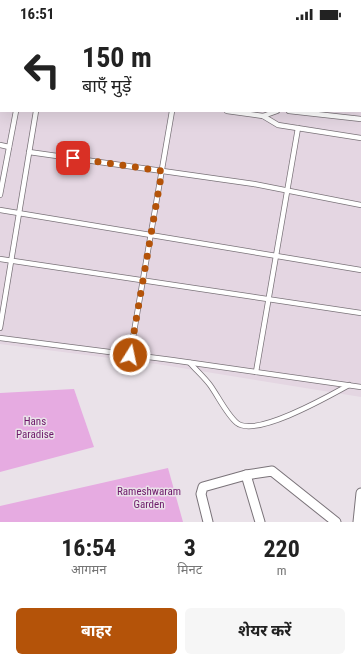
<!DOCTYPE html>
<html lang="hi">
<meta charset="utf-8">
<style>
body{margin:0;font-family:"Roboto Condensed","Noto Sans Devanagari",sans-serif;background:#f6f6f6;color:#222;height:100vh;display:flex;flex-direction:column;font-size:15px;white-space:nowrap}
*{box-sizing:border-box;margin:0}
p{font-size:13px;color:#767676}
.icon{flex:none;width:22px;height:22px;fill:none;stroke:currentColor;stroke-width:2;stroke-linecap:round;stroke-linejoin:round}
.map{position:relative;height:494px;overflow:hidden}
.panel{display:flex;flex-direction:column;background:#fff;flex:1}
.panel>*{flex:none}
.banner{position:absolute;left:0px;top:0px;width:361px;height:84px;box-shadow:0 4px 16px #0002;background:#fff;color:#222;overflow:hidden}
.pin{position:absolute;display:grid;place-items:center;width:34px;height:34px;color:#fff;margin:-17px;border-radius:8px;box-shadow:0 2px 6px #0006}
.me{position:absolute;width:44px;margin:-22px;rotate:10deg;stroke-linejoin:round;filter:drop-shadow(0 0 3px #0008)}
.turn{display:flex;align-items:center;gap:14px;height:84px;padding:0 16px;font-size:18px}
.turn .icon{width:52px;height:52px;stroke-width:2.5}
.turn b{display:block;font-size:28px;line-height:34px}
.eta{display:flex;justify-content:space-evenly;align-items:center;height:68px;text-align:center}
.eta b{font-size:24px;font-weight:700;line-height:28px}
.cta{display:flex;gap:8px;margin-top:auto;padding:8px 16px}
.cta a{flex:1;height:46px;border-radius:6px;background:#b45309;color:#fff;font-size:16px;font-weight:700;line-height:46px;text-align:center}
.cta a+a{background:#f6f6f6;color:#222}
.status{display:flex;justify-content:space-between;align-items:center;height:28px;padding:0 20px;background:#fff;direction:ltr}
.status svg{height:11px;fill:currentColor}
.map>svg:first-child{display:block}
.built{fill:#e4d6e2}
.green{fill:#e6abe1}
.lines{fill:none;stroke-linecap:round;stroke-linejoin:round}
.service-casing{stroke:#7a7379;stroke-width:6}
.minor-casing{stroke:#7a7379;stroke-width:11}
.service{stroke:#fff;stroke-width:4.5}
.minor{stroke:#fff;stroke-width:9}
.route{stroke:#b45309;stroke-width:7;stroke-dasharray:0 12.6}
.labels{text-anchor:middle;stroke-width:3;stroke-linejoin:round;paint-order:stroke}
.park-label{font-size:11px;fill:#6d1a6a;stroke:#eae2e9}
</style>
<div class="status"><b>16:51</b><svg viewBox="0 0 49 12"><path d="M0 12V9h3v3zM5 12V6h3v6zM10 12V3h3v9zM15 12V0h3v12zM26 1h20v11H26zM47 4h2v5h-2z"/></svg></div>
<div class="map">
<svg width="361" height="494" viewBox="0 0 361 494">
<rect width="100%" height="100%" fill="#eae2e9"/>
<path class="built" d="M 0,0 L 145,0 L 1,1 L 1,83 L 360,83 L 361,80 L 361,369 L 157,336 L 0,316 Z"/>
<g class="green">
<path d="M 74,361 L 94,419 L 0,444 L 0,365 Z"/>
<path d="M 168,440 L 183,494 L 0,494 L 0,478 Z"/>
</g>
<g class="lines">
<defs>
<g id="service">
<path d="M 29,1 L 29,0"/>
<path d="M 49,1 L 49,0"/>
<path d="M 0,34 L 1,34"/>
<path d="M 0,50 L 1,50"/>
<path d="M 227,83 L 263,88 L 278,97 L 361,110"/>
<path d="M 289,83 L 361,91"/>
<path d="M 263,88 L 277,83"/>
<path d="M 0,117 L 9,119"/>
<path d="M 29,124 L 254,156 L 361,177"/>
<path d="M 0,167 L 16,83"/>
<path d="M 0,182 L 361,242"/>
<path d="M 0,231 L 361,285"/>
<path d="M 0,300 L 36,83"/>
<path d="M 0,310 L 172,332 L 361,359"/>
<path d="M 130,327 L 172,83"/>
<path d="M 190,335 C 196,342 204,349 210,357 C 218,368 227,387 237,395 C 256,410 329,368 349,357"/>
<path d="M 256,344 L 298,100"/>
</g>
<g id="minor">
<path d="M 185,1 L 185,0"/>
<path d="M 283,1 L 283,0"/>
<path d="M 338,1 L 339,0"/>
<path d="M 208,494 L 201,466 L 203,459 L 246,447"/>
<path d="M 260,494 L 246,447 L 272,443 L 336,494"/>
<path d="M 358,494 L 361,465"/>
</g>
</defs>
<use href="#service" class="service-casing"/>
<use href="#minor" class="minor-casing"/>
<use href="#service" class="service"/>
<use href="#minor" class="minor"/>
</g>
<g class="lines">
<path class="route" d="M 73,130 L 162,143 L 130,327"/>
</g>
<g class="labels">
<g class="park-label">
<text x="35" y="397">Hans<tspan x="35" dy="13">Paradise</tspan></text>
<text x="149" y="467">Rameshwaram<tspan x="149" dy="13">Garden</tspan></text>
</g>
</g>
</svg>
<div class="pin" style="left:73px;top:130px;background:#d93025"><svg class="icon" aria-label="arrive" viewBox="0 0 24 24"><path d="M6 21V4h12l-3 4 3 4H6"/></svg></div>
<svg class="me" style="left:130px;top:327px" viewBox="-20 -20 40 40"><circle r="17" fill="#b45309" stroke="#fff" stroke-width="3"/><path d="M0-11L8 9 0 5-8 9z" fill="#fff"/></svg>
<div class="banner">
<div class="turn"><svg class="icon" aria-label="left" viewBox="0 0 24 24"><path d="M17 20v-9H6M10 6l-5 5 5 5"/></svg><div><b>150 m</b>बाएँ मुड़ें</div></div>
</div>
</div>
<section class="panel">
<div class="eta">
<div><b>16:54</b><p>आगमन</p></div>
<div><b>3</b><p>मिनट</p></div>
<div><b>220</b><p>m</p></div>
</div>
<div class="cta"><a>बाहर</a><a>शेयर करें</a></div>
</section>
